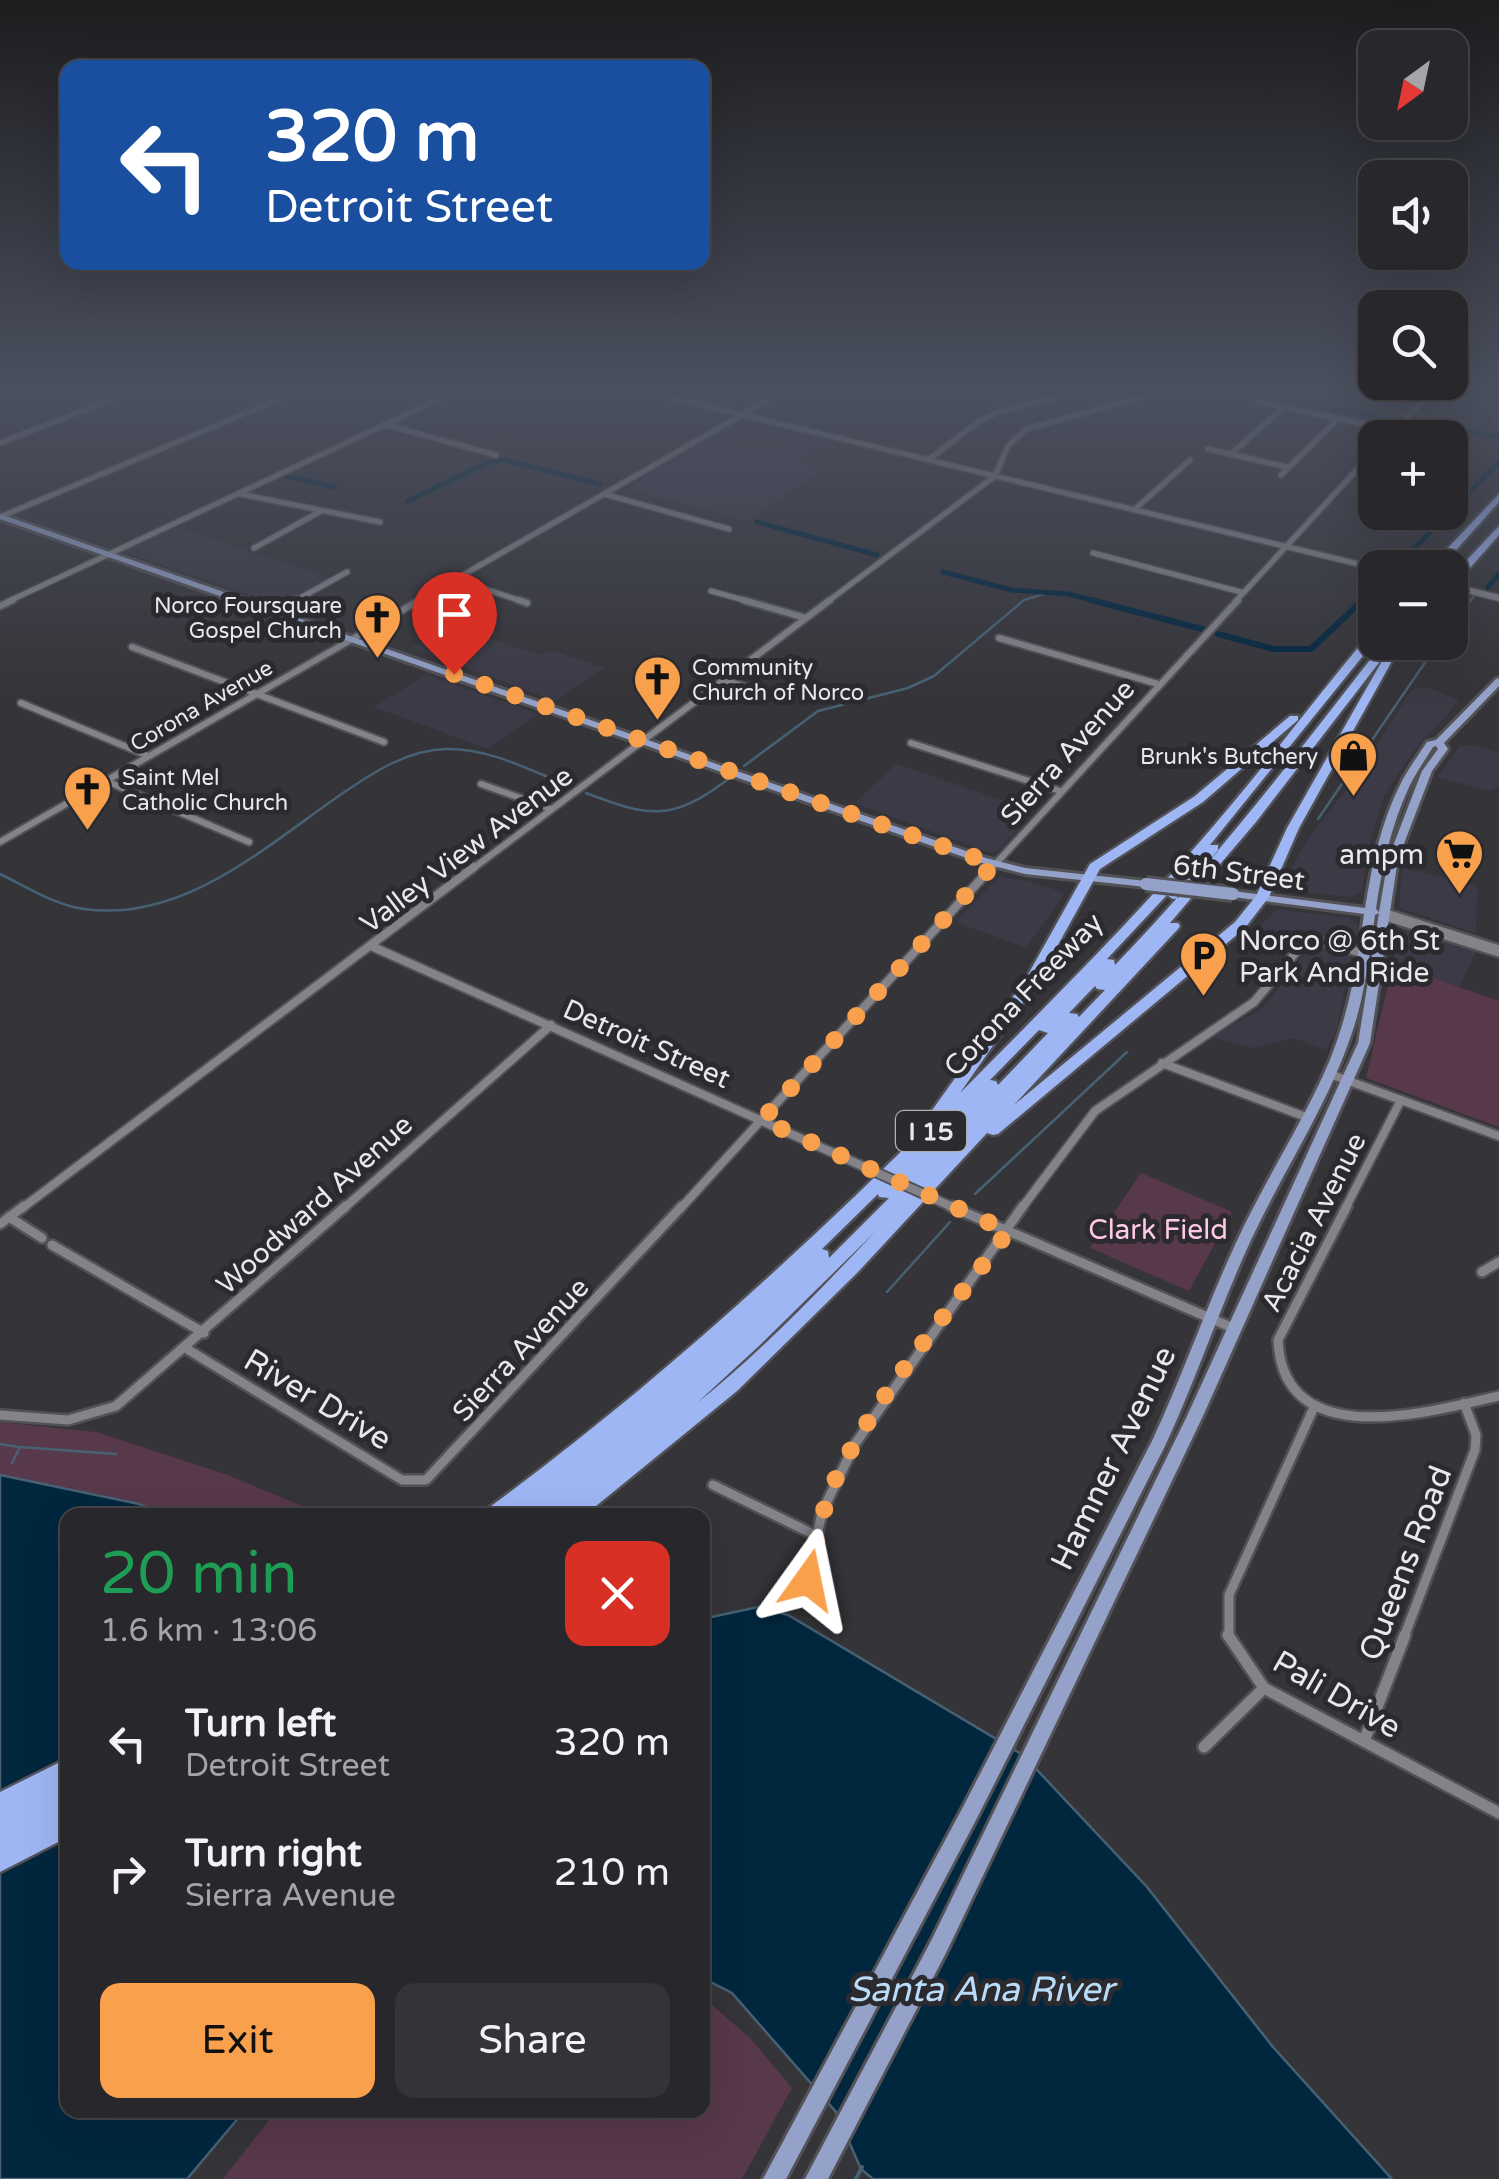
<!DOCTYPE html>
<meta charset="utf-8">
<style>
body{margin:0;font-family:"Varela Round",sans-serif;background:#343337;color:#f1f3f6;height:100vh;display:flex;flex-direction:column;font-size:38px;white-space:nowrap}
*{box-sizing:border-box;margin:0}
p{font-size:32px;color:#a5a5a9}
.icon{flex:none;width:55px;height:55px;fill:none;stroke:currentColor;stroke-width:2;stroke-linecap:round;stroke-linejoin:round}
.map{position:relative;flex:1;overflow:hidden}
.side{position:absolute;left:60px;top:1508px;width:650px;height:610px;display:flex;flex-direction:column;background:#28272b;border-radius:20px;box-shadow:0 10px 40px #0002,0 0 0 2px #444447}
.side>*{flex:none}
.top-card{position:absolute;left:60px;top:60px;width:650px;height:210px;border-radius:20px;box-shadow:0 10px 40px #0002,0 0 0 2px #444447;background:#1a4fa0;color:#fff;overflow:hidden}
.needle{width:65px;rotate:213deg}
.fabs{position:absolute;left:1358px;top:30px;display:grid;gap:20px}
.fabs a{display:grid;place-items:center;width:110px;height:110px;border-radius:20px;background:#28272b;box-shadow:0 10px 40px #0002,0 0 0 2px #444447;font-size:50px}
.pin{position:absolute;display:grid;place-items:center;width:85px;height:85px;color:#fff;margin:-102px -42px;border-radius:50% 50% 50% 0;rotate:-45deg;box-shadow:0 0 10px #0007}
.pin .icon{rotate:45deg}
.me{position:absolute;width:110px;margin:-55px;rotate:12deg;stroke-linejoin:round;filter:drop-shadow(0 0 8px #0008)}
.turn{display:flex;align-items:center;gap:35px;height:210px;padding:0 40px;font-size:45px}
.turn .icon{width:130px;height:130px;stroke-width:2.5}
.turn b{display:block;font-size:70px;line-height:85px}
.round{display:grid;place-items:center;flex:none;width:105px;height:105px;border-radius:20px;background:#343337}
.overview{display:flex;align-items:center;justify-content:space-between;height:170px;padding:0 40px}
h1{font-size:60px;font-weight:600;line-height:75px;color:#1e9e55}
.primary-button{display:flex;gap:20px;margin-top:auto;padding:20px 40px}
.primary-button a{flex:1;height:115px;border-radius:20px;background:#f9a04c;color:#111;font-size:40px;font-weight:600;line-height:115px;text-align:center}
.primary-button a+a{background:#343337;color:#f1f3f6}
ul{padding:0;list-style:none}
li{display:flex;align-items:center;gap:30px;height:130px;padding:0 40px}
li div{flex:1}
li b{display:block;font-size:38px}
li em{font-style:normal}
.map>svg:first-child{display:block}
.built{fill:#3c3a46}
.green{fill:#58384b}
.water{fill:#01273f;stroke:#476173;stroke-width:2.5}
.lines{fill:none;stroke-linecap:round;stroke-linejoin:round}
.stream-far1{stroke:#476173;stroke-width:2.5}
.stream{stroke:#476173;stroke-width:4}
.canal-far1{stroke:#01273f;stroke-width:5}
.canal{stroke:#01273f;stroke-width:6}
.minor-far4-casing{stroke:#515156;stroke-width:8}
.minor-far3-casing{stroke:#515156;stroke-width:10}
.minor-far2-casing{stroke:#515156;stroke-width:12}
.minor-far1-casing{stroke:#515156;stroke-width:14}
.minor-casing{stroke:#515156;stroke-width:16}
.tertiary-casing{stroke:#515156;stroke-width:9}
.secondary-casing{stroke:#515156;stroke-width:16}
.primary-casing{stroke:#515156;stroke-width:6}
.motorway-casing{stroke:#515156;stroke-width:5}
.minor-far4{stroke:#848389;stroke-width:5}
.minor-far3{stroke:#848389;stroke-width:6}
.minor-far2{stroke:#848389;stroke-width:8}
.minor-far1{stroke:#848389;stroke-width:9}
.minor{stroke:#848389;stroke-width:11}
.tertiary{stroke:#848389;stroke-width:6}
.secondary{stroke:#848389;stroke-width:11}
.primary{fill:#94a2c9;fill-rule:evenodd}
.motorway{fill:#9eb6f4;fill-rule:evenodd}
.minor-bridge-casing{stroke:#515156;stroke-width:12;stroke-linecap:butt}
.primary-bridge-casing{stroke:#515156;stroke-width:18;stroke-linecap:butt}
.minor-bridge{stroke:#848389;stroke-width:8}
.primary-bridge{stroke:#94a2c9;stroke-width:12}
.route{stroke:#f9a04c;stroke-width:18;stroke-dasharray:0 32.4}
.labels{text-anchor:middle;stroke-width:10;stroke-linejoin:round;paint-order:stroke}
.far-poi-label{font-size:22px;fill:#e9e9ec;stroke:#2b2a2f;text-anchor:end}
.far-street-label{font-size:22px;fill:#e9e9ec;stroke:#2b2a2f}
.shield{fill:#2b2a2f;stroke:#b0b0b3;stroke-width:2.5}
.shield-label{font-size:25px;font-weight:bold;fill:#e9e9ec}
.street-label{font-size:28px;fill:#e9e9ec;stroke:#2b2a2f}
.poi-label{font-size:28px;fill:#e9e9ec;stroke:#2b2a2f;text-anchor:end}
.park-label{font-size:28px;fill:#ffc9e7;stroke:#2b2a2f}
.near-street-label{font-size:32px;fill:#e9e9ec;stroke:#2b2a2f}
.near-water-label{font-size:35px;font-style:italic;fill:#b9ddf9;stroke:#2b2a2f}
</style>
<div class="map">
<svg width="1499" height="2179" viewBox="0 0 1499 2179">
<rect width="100%" height="100%" fill="#353439"/>
<g class="built">
<path d="M 802,432 L 829,439 L 796,461 L 826,469 L 746,521 L 626,489 L 709,439 L 767,453 Z"/>
<path d="M 176,527 L 331,577 L 284,606 L 123,552 Z"/>
<path d="M 458,620 L 496,632 L 488,638 L 540,655 L 549,650 L 605,668 L 555,701 L 412,648 Z"/>
<path d="M 426,675 L 538,714 L 488,749 L 374,707 Z"/>
<path d="M 1429,687 L 1459,701 L 1413,752 L 1384,796 L 1367,852 L 1362,891 L 1350,897 L 1295,891 L 1282,884 L 1311,834 L 1356,778 L 1412,689 Z"/>
<path d="M 1473,745 L 1499,753 L 1499,786 L 1489,791 L 1437,777 L 1460,746 Z"/>
<path d="M 896,764 L 1034,811 L 998,852 L 990,853 L 855,803 Z"/>
<path d="M 1402,868 L 1477,885 L 1476,933 L 1399,908 Z"/>
<path d="M 999,877 L 1029,881 L 1065,893 L 1026,948 L 956,922 Z"/>
<path d="M 1276,909 L 1350,918 L 1359,926 L 1357,937 L 1350,945 L 1300,929 L 1292,943 L 1250,938 Z"/>
<path d="M 1407,928 L 1477,950 L 1459,987 L 1393,964 L 1398,931 Z"/>
<path d="M 1321,943 L 1351,955 L 1337,1029 L 1327,1050 L 1293,1038 L 1253,1048 L 1213,1037 L 1264,1007 L 1312,944 Z"/>
</g>
<g class="green">
<path d="M 1393,964 L 1499,1001 L 1499,1127 L 1366,1078 Z"/>
<path d="M 1141,1173 L 1232,1212 L 1189,1291 L 1090,1248 Z"/>
<path d="M 0,1422 L 96,1432 L 225,1474 L 324,1515 L 0,1517 Z"/>
<path d="M 703,1997 L 751,2039 L 792,2088 L 742,2179 L 223,2179 L 269,2120 L 282,2110 L 702,2110 Z"/>
</g>
<g class="water">
<path d="M 0,1475 L 139,1504 L 164,1515 L 68,1515 L 68,2110 L 245,2110 L 187,2179 L 0,2179 Z"/>
<path d="M 758,1607 L 788,1615 L 1023,1755 L 1147,1887 L 1273,2047 L 1392,2179 L 873,2179 L 861,2169 L 836,2112 L 732,1993 L 703,1978 L 702,1619 Z"/>
</g>
<g class="lines">
<g class="stream-far1">
<path d="M 1450,627 L 1474,596"/>
<path d="M 744,766 L 818,711 L 908,688 L 934,676 L 1024,600 L 1047,593"/>
<path d="M 586,793 C 649,817 671,822 727,780"/>
<path d="M 1318,819 L 1439,642"/>
<path d="M 0,874 C 27,887 55,905 84,909 C 184,923 267,845 343,793 C 374,772 407,750 446,749 C 490,748 531,771 570,786"/>
<path d="M 975,1194 L 1127,1052"/>
<path d="M 887,1292 L 950,1222"/>
<path d="M 0,1444 L 19,1447"/>
<path d="M 12,1463 L 20,1447 L 116,1454"/>
</g>
<path class="stream" d="M 856,2179 L 862,2167"/>
<g class="canal-far1">
<path d="M 1234,390 L 1398,420"/>
<path d="M 1411,423 L 1499,437"/>
<path d="M 286,476 L 335,487"/>
<path d="M 408,501 L 487,463 L 504,460 L 600,484"/>
<path d="M 1450,512 L 1499,462"/>
<path d="M 757,522 L 877,555"/>
<path d="M 1398,565 L 1450,512"/>
<path d="M 943,572 L 1012,590 L 1068,594 L 1100,602"/>
<path d="M 1488,587 L 1499,574"/>
<path d="M 1361,602 L 1375,589"/>
</g>
<g class="canal">
<path d="M 1091,600 L 1202,629"/>
<path d="M 1218,634 L 1273,649 L 1311,649 L 1363,600"/>
</g>
<defs>
<g id="minor-far4">
<path d="M 640,390 L 1375,568"/>
<path d="M 1258,402 L 1394,430"/>
<path d="M 383,424 L 496,455"/>
<path d="M 1388,438 L 1433,390"/>
<path d="M 0,443 L 136,390"/>
<path d="M 1208,449 L 1287,467"/>
<path d="M 1231,454 L 1284,407"/>
<path d="M 928,460 L 978,422 L 1001,411 L 1084,390"/>
<path d="M 1281,475 L 1339,418"/>
<path d="M 240,494 L 380,522"/>
<path d="M 604,494 L 729,529"/>
<path d="M 1134,510 L 1190,460"/>
<path d="M 0,517 L 300,390"/>
<path d="M 254,548 L 321,511"/>
<path d="M 1093,553 L 1241,592"/>
<path d="M 456,580 L 525,602"/>
<path d="M 1450,586 L 1467,590"/>
<path d="M 711,591 L 751,602"/>
<path d="M 7,602 L 459,390"/>
<path d="M 293,602 L 347,572"/>
<path d="M 416,602 L 785,390"/>
<path d="M 827,602 L 995,476 L 1008,446 L 1026,429 L 1150,395 L 1152,390"/>
<path d="M 1235,602 L 1375,450"/>
</g>
<g id="minor-far3">
<path d="M 518,600 L 527,603"/>
<path d="M 743,600 L 806,618"/>
<path d="M 0,606 L 13,600"/>
<path d="M 276,612 L 297,600"/>
<path d="M 999,638 L 1158,684"/>
<path d="M 132,647 L 384,742"/>
<path d="M 724,680 L 771,695"/>
<path d="M 21,703 L 146,755"/>
<path d="M 911,743 L 1060,791"/>
<path d="M 104,780 L 249,842"/>
<path d="M 481,784 L 551,809"/>
<path d="M 0,842 L 420,600"/>
<path d="M 471,870 L 830,600"/>
<path d="M 990,870 L 1238,600"/>
</g>
<g id="minor-far2">
<path d="M 371,946 L 858,1164"/>
<path d="M 1162,1063 L 1306,1117"/>
<path d="M 1330,1074 L 1499,1136"/>
<path d="M 948,1205 L 956,1209"/>
<path d="M 21,1209 L 474,867"/>
<path d="M 343,1209 L 551,1025"/>
<path d="M 680,1209 L 992,867"/>
<path d="M 1021,1209 L 1095,1111 L 1254,1002 L 1308,938 L 1362,953"/>
<path d="M 1345,1209 L 1401,1100"/>
</g>
<g id="minor-far1">
<path d="M 950,1206 L 1233,1328"/>
<path d="M 1347,1206 L 1278,1340 C 1283,1455 1432,1411 1499,1396"/>
<path d="M 9,1217 L 42,1238"/>
<path d="M 0,1224 L 24,1206"/>
<path d="M 52,1245 L 204,1333"/>
<path d="M 1482,1272 L 1499,1262"/>
<path d="M 187,1349 L 402,1480 L 426,1480 L 682,1206"/>
<path d="M 0,1415 L 68,1420 L 116,1406 L 346,1206"/>
<path d="M 713,1485 L 817,1536"/>
<path d="M 808,1580 L 822,1512 L 855,1444 L 1023,1206"/>
<path d="M 1229,1637 L 1229,1595 L 1315,1405"/>
<path d="M 1404,1637 L 1475,1450 L 1476,1435 L 1464,1403"/>
</g>
<g id="minor">
<path d="M 1228,1635 L 1264,1688 L 1499,1813"/>
<path d="M 1364,1741 L 1405,1635"/>
<path d="M 1204,1747 L 1264,1688"/>
</g>
<path id="tertiary" d="M 1467,590 L 1499,598"/>
<path id="secondary" d="M 1386,915 L 1499,951"/>
<g id="primary">
<path d="M 0,514 L 986,858 L 1025,868 L 1146,881 L 1151,884 L 1146,887 L 1025,874 L 978,862 L 0,519 Z"/>
<path d="M 1499,678 L 1499,686 L 1444,743 L 1448,749 L 1432,771 L 1398,859 L 1370,1043 L 1203,1416 L 946,1953 L 828,2179 L 805,2179 L 932,1939 L 1187,1416 L 1358,1043 L 1379,913 L 1375,915 C 1370,950 1366,986 1356,1020 C 1333,1098 1285,1167 1251,1240 C 1220,1307 1197,1377 1166,1444 L 976,1820 L 786,2179 L 763,2179 L 963,1807 L 1152,1441 C 1182,1377 1205,1310 1235,1245 C 1263,1183 1302,1125 1329,1062 C 1349,1014 1357,965 1364,914 L 1233,897 L 1228,894 L 1233,891 L 1365,908 C 1372,865 1381,822 1401,783 C 1408,769 1418,756 1427,742 L 1436,740 L 1496,679 ZM 1436,746 L 1438,749 L 1422,771 L 1388,859 L 1379,912 L 1376,909 C 1382,867 1391,826 1409,787 C 1416,773 1425,760 1433,747 Z"/>
</g>
<g id="motorway">
<path d="M 1499,494 L 1499,502 L 1440,568 L 1429,568 Z"/>
<path d="M 1499,526 L 1499,535 L 1454,586 L 1450,587 L 1450,578 Z"/>
<path d="M 1375,631 L 1375,641 L 1210,845 L 1218,845 L 1218,851 L 1178,898 L 1173,899 L 1167,895 L 1107,959 L 1114,960 L 1115,965 C 1213,864 1297,753 1384,642 L 1395,642 L 1256,822 L 1170,923 L 1178,923 L 1180,926 L 1178,929 L 1014,1105 L 1235,922 L 1256,896 L 1287,828 L 1382,661 L 1391,659 L 1392,661 L 1299,828 L 1269,897 L 1245,928 L 998,1134 L 993,1135 L 987,1133 L 858,1272 L 737,1391 L 585,1515 L 561,1515 L 562,1513 L 560,1515 L 484,1515 L 487,1509 C 648,1391 794,1258 935,1118 L 930,1113 L 933,1109 L 1025,980 L 1090,864 L 1195,796 L 1290,716 L 1298,716 L 1298,720 L 1203,802 L 1100,869 L 1038,981 L 960,1093 C 1040,1012 1122,931 1197,845 C 1258,776 1312,702 1371,632 ZM 1095,986 L 1097,989 L 1105,990 L 1079,1017 L 1077,1014 L 1069,1013 ZM 1039,1030 L 1048,1033 L 998,1085 L 996,1081 L 990,1080 ZM 878,1194 L 879,1197 L 889,1198 L 829,1258 L 828,1251 L 822,1249 ZM 875,1232 C 819,1291 761,1352 697,1403 L 760,1345 Z"/>
<path d="M 68,1758 L 68,1837 L 0,1872 L 0,1792 Z"/>
</g>
</defs>
<use href="#minor-far4" class="minor-far4-casing"/>
<use href="#minor-far3" class="minor-far3-casing"/>
<use href="#minor-far2" class="minor-far2-casing"/>
<use href="#minor-far1" class="minor-far1-casing"/>
<use href="#minor" class="minor-casing"/>
<use href="#tertiary" class="tertiary-casing"/>
<use href="#secondary" class="secondary-casing"/>
<use href="#primary" class="primary-casing"/>
<use href="#motorway" class="motorway-casing"/>
<use href="#minor-far4" class="minor-far4"/>
<use href="#minor-far3" class="minor-far3"/>
<use href="#minor-far2" class="minor-far2"/>
<use href="#minor-far1" class="minor-far1"/>
<use href="#minor" class="minor"/>
<use href="#tertiary" class="tertiary"/>
<use href="#secondary" class="secondary"/>
<use href="#primary" class="primary"/>
<use href="#motorway" class="motorway"/>
<defs>
<path id="minor-bridge" d="M 858,1164 L 948,1205"/>
<path id="primary-bridge" d="M 1146,884 L 1233,894"/>
</defs>
<use href="#minor-bridge" class="minor-bridge-casing"/>
<use href="#primary-bridge" class="primary-bridge-casing"/>
<use href="#minor-bridge" class="minor-bridge"/>
<use href="#primary-bridge" class="primary-bridge"/>
</g>
<linearGradient id="sky" x2="0" y2="1"><stop stop-color="#1d1d1f"/><stop offset="0.56" stop-color="#4b505f"/><stop offset="1" stop-color="#4b505f" stop-opacity="0"/></linearGradient>
<rect width="1499" height="695" fill="url(#sky)"/>
<g class="lines">
<path class="route" d="M 454,674 L 994,864 L 762,1120 L 1008,1231 C 952,1309 884,1385 840,1470 C 822,1505 816,1542 808,1580"/>
</g>
<defs>
<symbol id="church-pin" viewBox="-11 -11 22 30"><path d="M0 17L-7.5 6A9.5 9.5 0 1 1 7.5 6Z" fill="#f9a04c" stroke="#2b2a2f"/><path d="M-1.2-6h2.4v3.5h3.3v2.4h-3.3V6h-2.4V-.1h-3.3v-2.4h3.3Z" fill="#111"/></symbol>
<symbol id="shop-pin" viewBox="-11 -11 22 30"><path d="M0 17L-7.5 6A9.5 9.5 0 1 1 7.5 6Z" fill="#f9a04c" stroke="#2b2a2f"/><path d="M-5-2.5h2.3a2.7 3.5 0 0 1 5.4 0H5L5.5 6h-11ZM-1.5-2.5h3a1.5 2.3 0 0 0-3 0Z" fill="#111"/></symbol>
<symbol id="supermarket-pin" viewBox="-11 -11 22 30"><path d="M0 17L-7.5 6A9.5 9.5 0 1 1 7.5 6Z" fill="#f9a04c" stroke="#2b2a2f"/><path d="M-6-5.5h2.5l.6 2H6L4.5 2H-2.5L-4.4-4H-6ZM-1.5 3.2a1.3 1.3 0 1 0 .1 0ZM3 3.2a1.3 1.3 0 1 0 .1 0Z" fill="#111"/></symbol>
<symbol id="parking-pin" viewBox="-11 -11 22 30"><path d="M0 17L-7.5 6A9.5 9.5 0 1 1 7.5 6Z" fill="#f9a04c" stroke="#2b2a2f"/><path d="M-3.5-5.5H1a3.5 3.5 0 0 1 0 7H-1V5.5H-3.5ZM-1-3.4V-.6H.8a1.4 1.4 0 0 0 0-2.8Z" fill="#111"/></symbol>
</defs>
<g fill-rule="evenodd">
<use href="#church-pin" x="350" y="590" width="55" height="75"/>
<use href="#church-pin" x="630" y="652" width="55" height="75"/>
<use href="#shop-pin" x="1326" y="728" width="55" height="75"/>
<use href="#church-pin" x="60" y="762" width="55" height="75"/>
<use href="#supermarket-pin" x="1432" y="826" width="55" height="75"/>
<use href="#parking-pin" x="1176" y="928" width="55" height="75"/>
</g>
<g class="labels">
<g class="far-poi-label">
<text x="342" y="613">Norco Foursquare<tspan x="342" dy="25">Gospel Church</tspan></text>
<text x="692" y="675" text-anchor="start">Community<tspan x="692" dy="25">Church of Norco</tspan></text>
<text x="1318" y="764">Brunk's Butchery</text>
<text x="122" y="785" text-anchor="start">Saint Mel<tspan x="122" dy="25">Catholic Church</tspan></text>
</g>
<g class="far-street-label">
<text transform="translate(201 705) rotate(-30)" y="8">Corona Avenue</text>
</g>
<rect class="shield" x="896" y="1111" width="70" height="40" rx="8"/>
<g class="shield-label">
<text x="931" y="1140">I 15</text>
</g>
<g class="street-label">
<text transform="translate(1067 752) rotate(-48)" y="10">Sierra Avenue</text>
<text transform="translate(466 849) rotate(-37)" y="10">Valley View Avenue</text>
<text transform="translate(1239 872) rotate(7)" y="10">6th Street</text>
<text transform="translate(1023 994) rotate(-46)" y="10">Corona Freeway</text>
<text transform="translate(647 1043) rotate(24)" y="10">Detroit Street</text>
<text transform="translate(314 1204) rotate(-42)" y="10">Woodward Avenue</text>
<text transform="translate(1313 1222) rotate(-63)" y="10">Acacia Avenue</text>
<text transform="translate(520 1349) rotate(-47)" y="10">Sierra Avenue</text>
</g>
<g class="poi-label">
<text x="1424" y="864">ampm</text>
<text x="1239" y="950" text-anchor="start">Norco @ 6th St<tspan x="1239" dy="32">Park And Ride</tspan></text>
</g>
<g class="park-label">
<text x="1158" y="1239">Clark Field</text>
</g>
<g class="near-street-label">
<text transform="translate(318 1399) rotate(31)" y="11">River Drive</text>
<text transform="translate(1113 1458) rotate(-64)" y="11">Hamner Avenue</text>
<text transform="translate(1405 1563) rotate(-69)" y="11">Queens Road</text>
<text transform="translate(1337 1694) rotate(30)" y="11">Pali Drive</text>
</g>
<g class="near-water-label">
<text x="981" y="2001">Santa Ana River</text>
</g>
</g>
</svg>
<div class="fabs">
<a><svg class="needle" viewBox="-14 -14 28 28"><path d="M0-13l5 13h-10z" fill="#e53935"/><path d="M0 13l5-13h-10z" fill="#a5a5a9"/></svg></a>
<a><svg class="icon" aria-label="sound" viewBox="0 0 24 24"><path d="M4 9h4l5-4v14l-5-4H4zM17 9q2 3 0 6"/></svg></a>
<a><svg class="icon" aria-label="search" viewBox="0 0 24 24"><circle cx="10" cy="10" r="6"/><path d="M15 15l6 6"/></svg></a>
<a>+</a>
<a>−</a>
</div>
<div class="pin" style="left:454px;top:674px;background:#d93025"><svg class="icon" aria-label="arrive" viewBox="0 0 24 24"><path d="M6 21V4h12l-3 4 3 4H6"/></svg></div>
<svg class="me" style="left:808px;top:1580px" viewBox="-20 -20 40 40"><path d="M0-17L14 15 0 8-14 15z" fill="#f9a04c" stroke="#fff" stroke-width="4"/></svg>
<div class="top-card">
<div class="turn"><svg class="icon" aria-label="left" viewBox="0 0 24 24"><path d="M17 20v-9H6M10 6l-5 5 5 5"/></svg><div><b>320 m</b>Detroit Street</div></div>
</div>
<section class="side">
<div class="overview"><div><h1>20 min</h1><p>1.6 km · 13:06</p></div><a class="round" style="background:#d93025;color:#fff"><svg class="icon" aria-label="close" viewBox="0 0 24 24"><path d="M6 6l12 12M18 6L6 18"/></svg></a></div>
<ul>
<li><svg class="icon" aria-label="left" viewBox="0 0 24 24"><path d="M17 20v-9H6M10 6l-5 5 5 5"/></svg><div><b>Turn left</b><p>Detroit Street</p></div><em>320 m</em></li>
<li><svg class="icon" aria-label="right" viewBox="0 0 24 24"><path d="M7 20v-9h11M14 6l5 5-5 5"/></svg><div><b>Turn right</b><p>Sierra Avenue</p></div><em>210 m</em></li>
</ul>
<div class="primary-button"><a>Exit</a><a>Share</a></div>
</section>
</div>
